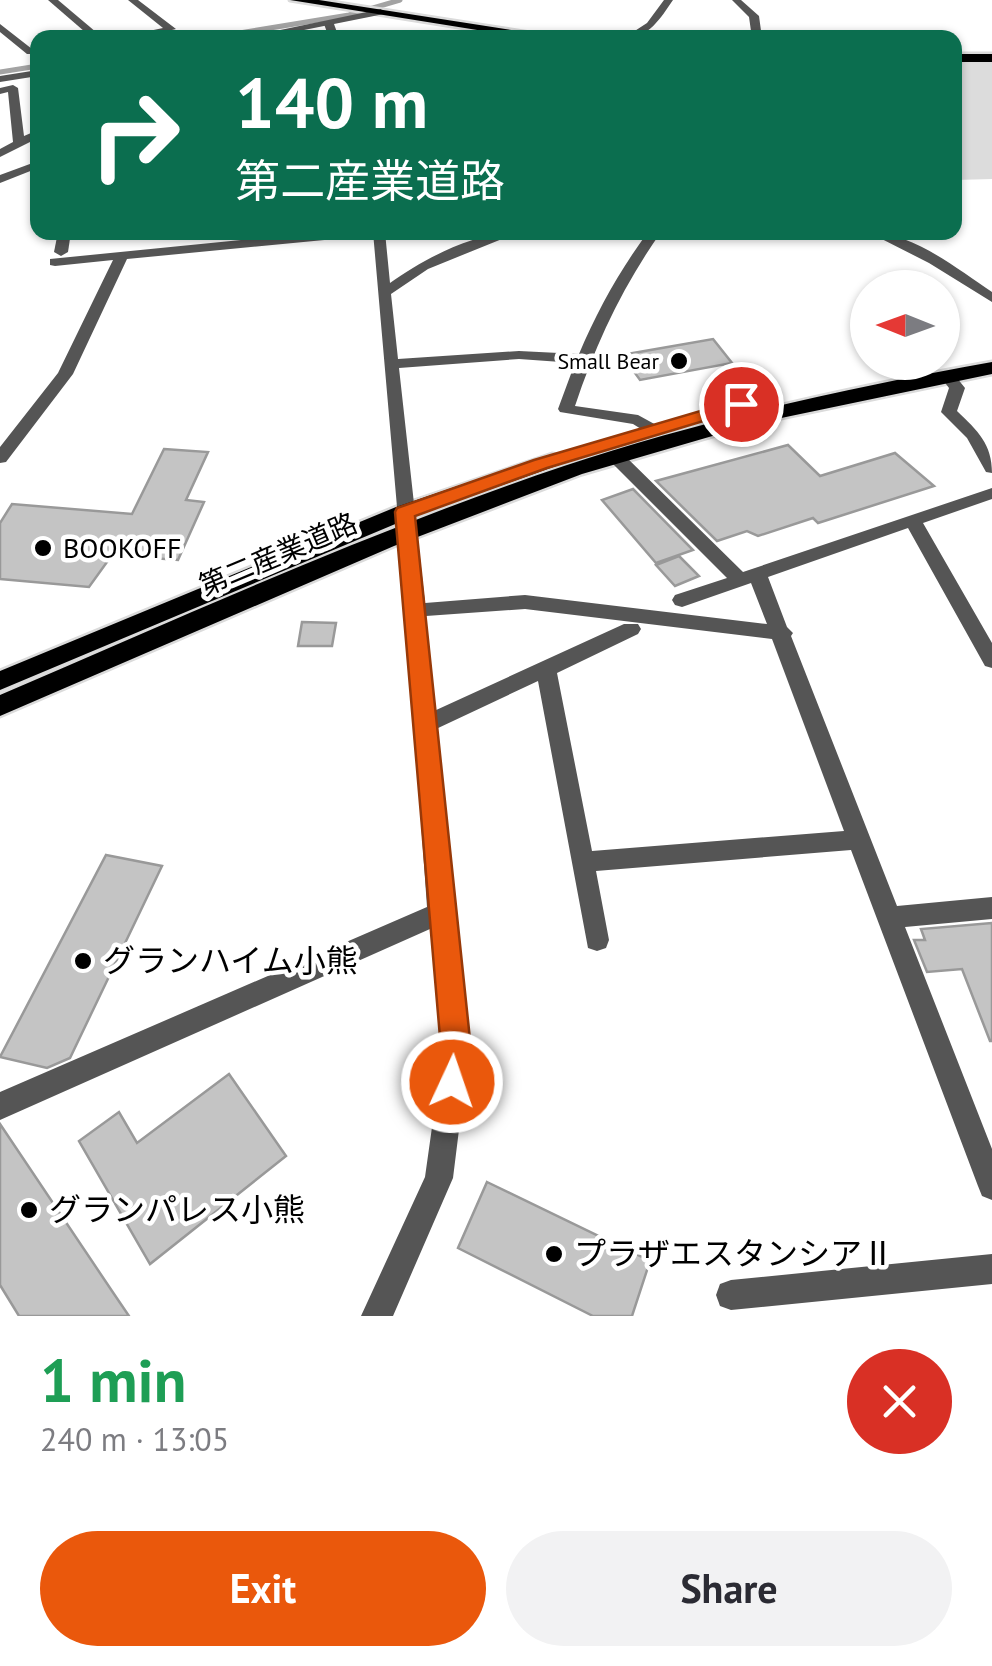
<!DOCTYPE html>
<meta charset="utf-8">
<style>
body{margin:0;font-family:"PT Sans","Noto Sans JP",sans-serif;background:#f2f2f3;color:#2b2b33;height:100vh;display:flex;flex-direction:column;font-size:38px;white-space:nowrap}
*{box-sizing:border-box;margin:0}
p{font-size:32px;color:#7c7c81}
.icon{flex:none;width:55px;height:55px;fill:none;stroke:currentColor;stroke-width:2;stroke-linecap:round;stroke-linejoin:round}
.map{position:relative;height:1316px;overflow:hidden}
.side{display:flex;flex-direction:column;background:#fff;flex:1}
.side>*{flex:none}
.top-card{position:absolute;left:30px;top:30px;width:932px;height:210px;border-radius:20px;box-shadow:0 2px 8px #0004;background:#0b6e4f;color:#fff;overflow:hidden}
.needle{width:65px;rotate:271deg}
.controls{position:absolute;left:850px;top:270px;display:grid;gap:20px}
.controls a{display:grid;place-items:center;width:110px;height:110px;border-radius:50%;background:#fff;box-shadow:0 2px 8px #0004;font-size:50px}
.pin{position:absolute;display:grid;place-items:center;width:85px;height:85px;color:#fff;margin:-42px;border:5px solid #fff;border-radius:50%;box-shadow:0 2px 10px #0007}
.me{position:absolute;width:110px;margin:-55px;rotate:3deg;stroke-linejoin:round;filter:drop-shadow(0 0 8px #0008)}
.turn{display:flex;align-items:center;gap:35px;height:210px;padding:0 40px;font-size:45px}
.turn .icon{width:130px;height:130px;stroke-width:2.5}
.turn b{display:block;font-size:70px;line-height:85px}
.round{display:grid;place-items:center;flex:none;width:105px;height:105px;border-radius:52px;background:#f2f2f3}
.head{display:flex;align-items:center;justify-content:space-between;height:170px;padding:0 40px}
h1{font-size:60px;font-weight:600;line-height:75px;color:#1e9e55}
.primary-button{display:flex;gap:20px;margin-top:auto;padding:20px 40px}
.primary-button a{flex:1;height:115px;border-radius:60px;background:#ea580c;color:#fff;font-size:40px;font-weight:600;line-height:115px;text-align:center}
.primary-button a+a{background:#f2f2f3;color:#2b2b33}
.map>svg:first-child{display:block}
.green{fill:#dcdcdc}
.lines{fill:none;stroke-linecap:round;stroke-linejoin:round}
.stream{stroke:#a3a3a3;stroke-width:5}
.building{fill:#c4c4c4;stroke:#999;stroke-width:2.5}
.primary-casing{stroke:#dbdbdb;stroke-width:5}
.minor{fill:#555;fill-rule:evenodd}
.tertiary{fill:#555;fill-rule:evenodd}
.primary{fill:#000;fill-rule:evenodd}
.route{fill:#ea580c;stroke:#983908;stroke-width:2.5}
.poi-dot{fill:#000;stroke:#fff;stroke-width:4}
.labels{text-anchor:middle;stroke-width:9;stroke-linejoin:round;paint-order:stroke}
.far-poi-label{font-size:22px;fill:#000;stroke:#fff;text-anchor:end}
.poi-label{font-size:28px;fill:#000;stroke:#fff;text-anchor:start}
.street-label{font-size:28px;fill:#000;stroke:#fff}
.near-poi-label{font-size:32px;fill:#000;stroke:#fff;text-anchor:start}
</style>
<div class="map">
<svg width="992" height="1316" viewBox="0 0 992 1316">
<rect width="100%" height="100%" fill="#fff"/>
<path class="green" d="M 955,63 L 992,64 L 992,179 L 955,180 Z"/>
<g class="lines">
<g class="stream">
<path d="M 209,38 L 349,15 L 400,0"/>
<path d="M 0,72 L 38,66"/>
</g>
</g>
<g class="building">
<path d="M 713,339 L 732,363 L 640,380 L 622,355 Z"/>
<path d="M 788,445 L 820,476 L 895,453 L 934,486 L 818,523 L 813,518 L 758,536 L 747,531 L 717,541 L 656,481 Z"/>
<path d="M 164,449 L 208,452 L 186,500 L 204,502 L 178,560 L 112,555 L 89,587 L 0,579 L 0,523 L 12,504 L 132,514 Z"/>
<path d="M 633,489 L 693,550 L 656,563 L 602,500 Z"/>
<path d="M 679,556 L 699,576 L 675,586 L 656,565 Z"/>
<path d="M 302,622 L 336,623 L 332,646 L 298,646 Z"/>
<path d="M 106,855 L 162,866 L 70,1058 L 47,1068 L 0,1057 Z"/>
<path d="M 992,923 L 992,1041 L 990,1041 L 962,969 L 927,972 L 914,940 L 925,940 L 921,929 Z"/>
<path d="M 229,1074 L 286,1156 L 150,1264 L 79,1141 L 119,1112 L 137,1143 Z"/>
<path d="M 0,1124 L 112,1291 L 129,1316 L 19,1316 L 0,1285 Z"/>
<path d="M 487,1182 L 650,1261 L 632,1316 L 593,1316 L 458,1248 Z"/>
</g>
<g class="lines">
<defs>
<g id="primary">
<path d="M 290,0 L 319,0 L 562,38 L 528,38 Z"/>
<rect x="955" y="54" width="37" height="8"/>
<path d="M 992,362 L 992,374 L 757,423 L 582,474 L 394,546 L 0,716 L 0,695 C 186,615 371,531 564,466 C 703,420 847,388 992,362 Z"/>
<path d="M 552,454 L 559,455 L 562,460 L 559,465 L 412,517 L 0,690 L 0,671 L 396,507 Z"/>
</g>
</defs>
<use href="#primary" class="primary-casing"/>
<g class="minor">
<path d="M 48,0 L 58,0 L 103,38 L 92,38 Z"/>
<path d="M 128,0 L 138,0 L 176,29 L 139,38 L 116,38 L 163,28 Z"/>
<path d="M 664,0 L 673,0 C 660,19 649,38 624,38 L 647,23 Z"/>
<path d="M 732,0 L 741,0 L 759,16 L 762,38 L 752,38 L 749,17 Z"/>
<path d="M 329,21 L 334,24 L 339,38 L 329,38 L 324,24 Z"/>
<path d="M 0,24 L 32,49 L 38,48 L 38,54 L 27,54 L 0,32 Z"/>
<path d="M 13,85 L 18,88 L 24,136 L 38,130 L 38,138 L 0,157 L 0,149 L 13,142 L 8,92 L 0,94 L 0,88 Z"/>
<path d="M 38,161 L 38,168 L 0,183 L 0,175 Z"/>
<path d="M 58,232 L 71,232 L 68,252 L 61,256 L 54,252 Z"/>
<path d="M 321,232 L 372,232 L 366,236 L 127,259 L 73,374 L 6,462 L 0,463 L 0,447 L 58,373 L 113,260 L 55,266 L 50,265 L 50,259 Z"/>
<path d="M 373,232 L 385,232 L 390,283 C 425,258 475,232 519,232 L 428,269 L 391,294 L 398,359 L 519,351 L 579,354 C 597,311 620,270 648,232 L 661,232 C 623,286 596,343 575,406 L 638,415 L 658,426 L 658,432 L 646,432 L 633,424 L 560,412 L 558,409 L 575,363 L 519,359 L 399,368 L 425,603 L 525,595 L 767,624 L 751,583 L 682,607 L 675,605 L 672,600 L 675,595 L 727,578 L 610,461 L 608,457 L 616,452 L 622,453 L 743,572 L 992,488 L 992,499 L 923,523 L 992,643 L 992,668 L 985,666 L 908,528 L 768,577 L 787,627 L 793,633 L 791,636 L 897,906 L 992,897 L 992,919 L 905,927 L 992,1149 L 992,1200 L 982,1196 L 978,1186 L 851,850 L 596,871 L 609,940 L 606,948 L 597,951 L 588,948 L 538,681 L 436,729 L 452,913 L 469,1049 L 453,1178 L 393,1316 L 361,1316 L 425,1177 L 443,1049 L 430,929 L 0,1120 L 0,1092 L 427,907 L 406,610 ZM 525,609 L 772,639 L 844,831 L 592,851 L 557,673 L 638,634 L 641,629 L 638,624 L 624,624 L 434,711 L 426,616 Z"/>
<path d="M 419,232 L 484,232 L 485,234 L 479,238 L 425,236 Z"/>
<path d="M 868,232 C 912,232 956,268 992,292 L 992,302 L 929,263 Z"/>
<path d="M 948,371 L 953,373 L 965,388 L 957,411 C 978,431 992,444 992,473 L 986,472 L 967,438 L 941,412 L 949,388 L 940,376 Z"/>
<path d="M 992,1254 L 992,1284 L 731,1310 L 720,1306 L 716,1295 L 720,1284 L 731,1280 Z"/>
</g>
<g class="tertiary">
<path d="M 381,9 L 384,14 L 264,38 L 242,38 Z"/>
<path d="M 38,70 L 38,76 L 0,82 L 0,76 Z"/>
</g>
<use href="#primary" class="primary"/>
</g>
<path class="route" d="M 741,399 L 750,404 L 747,408 L 547,468 L 415,516 L 471,1049 L 463,1092 L 452,1097 L 441,1092 L 436,1082 L 441,1049 L 395,512 L 397,508 L 534,460 Z"/>
<g class="poi-dot">
<circle cx="679" cy="361" r="10"/>
<circle cx="43" cy="548" r="10"/>
<circle cx="83" cy="961" r="10"/>
<circle cx="29" cy="1210" r="10"/>
<circle cx="554" cy="1254" r="10"/>
</g>
<g class="labels">
<g class="far-poi-label">
<text x="659" y="369">Small Bear</text>
</g>
<g class="poi-label">
<text x="63" y="558">BOOKOFF</text>
</g>
<g class="street-label">
<text transform="translate(278 554) rotate(-23)" y="10">第二産業道路</text>
</g>
<g class="near-poi-label">
<text x="103" y="972">グランハイム小熊</text>
<text x="49" y="1221">グランパレス小熊</text>
<text x="574" y="1265">プラザエスタンシアⅡ</text>
</g>
</g>
</svg>
<div class="controls">
<a><svg class="needle" viewBox="-14 -14 28 28"><path d="M0-13l5 13h-10z" fill="#e53935"/><path d="M0 13l5-13h-10z" fill="#7c7c81"/></svg></a>
</div>
<div class="pin" style="left:741px;top:404px;background:#d93025"><svg class="icon" aria-label="arrive" viewBox="0 0 24 24"><path d="M6 21V4h12l-3 4 3 4H6"/></svg></div>
<svg class="me" style="left:452px;top:1082px" viewBox="-20 -20 40 40"><circle r="17" fill="#ea580c" stroke="#fff" stroke-width="3"/><path d="M0-11L8 9 0 5-8 9z" fill="#fff"/></svg>
<div class="top-card">
<div class="turn"><svg class="icon" aria-label="right" viewBox="0 0 24 24"><path d="M7 20v-9h11M14 6l5 5-5 5"/></svg><div><b>140 m</b>第二産業道路</div></div>
</div>
</div>
<section class="side">
<div class="head"><div><h1>1 min</h1><p>240 m · 13:05</p></div><a class="round" style="background:#d93025;color:#fff"><svg class="icon" aria-label="close" viewBox="0 0 24 24"><path d="M6 6l12 12M18 6L6 18"/></svg></a></div>
<div class="primary-button"><a>Exit</a><a>Share</a></div>
</section>
